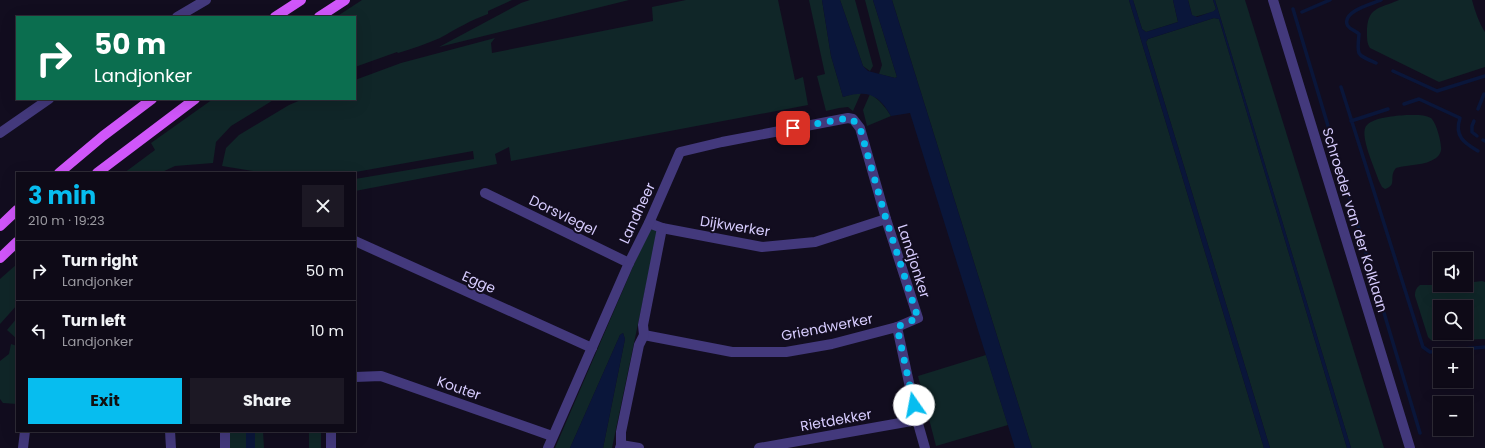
<!DOCTYPE html>
<meta charset="utf-8">
<style>
body{margin:0;font-family:Poppins,sans-serif;background:#1c1824;color:#f1f3f6;height:100vh;display:flex;flex-direction:column;font-size:15px;white-space:nowrap}
*{box-sizing:border-box;margin:0}
p{font-size:13px;color:#9b9aa1}
.icon{flex:none;width:22px;height:22px;fill:none;stroke:currentColor;stroke-width:2;stroke-linecap:round;stroke-linejoin:round}
.map{position:relative;flex:1;overflow:hidden}
.sheet{position:absolute;left:16px;top:172px;width:340px;height:260px;display:flex;flex-direction:column;background:#0e0a17;border-radius:0px;box-shadow:0 4px 16px #0002,0 0 0 1px #2e2b36}
.sheet>*{flex:none}
.guide{position:absolute;left:16px;top:16px;width:340px;height:84px;border-radius:0px;box-shadow:0 4px 16px #0002,0 0 0 1px #2e2b36;background:#0b6e4f;color:#fff;overflow:hidden}
.controls{position:absolute;left:1433px;top:252px;display:grid;gap:8px}
.controls a{display:grid;place-items:center;width:40px;height:40px;border-radius:0px;background:#0e0a17;box-shadow:0 4px 16px #0002,0 0 0 1px #2e2b36;font-size:20px}
.pin{position:absolute;display:grid;place-items:center;width:34px;height:34px;color:#fff;margin:-17px;border-radius:8px;box-shadow:0 2px 6px #0006}
.me{position:absolute;width:44px;margin:-22px;rotate:348deg;stroke-linejoin:round;filter:drop-shadow(0 0 3px #0008)}
.turn{display:flex;align-items:center;gap:14px;height:84px;padding:0 12px;font-size:18px}
.turn .icon{width:52px;height:52px;stroke-width:2.5}
.turn b{display:block;font-size:28px;line-height:34px}
.round{display:grid;place-items:center;flex:none;width:42px;height:42px;border-radius:0px;background:#1c1824}
.headline{display:flex;align-items:center;justify-content:space-between;height:68px;padding:0 12px}
h1{font-size:24px;font-weight:700;line-height:30px;color:#07bdef}
.button{display:flex;gap:8px;margin-top:auto;padding:8px 12px}
.button a{flex:1;height:46px;border-radius:0px;background:#07bdef;color:#111;font-size:16px;font-weight:700;line-height:46px;text-align:center}
.button a+a{background:#1c1824;color:#f1f3f6}
ul{padding:0;list-style:none}
li{display:flex;align-items:center;gap:12px;height:60px;padding:0 12px;border-top:1px solid #2e2b36}
li div{flex:1}
li b{display:block;font-size:15px}
li em{font-style:normal}
.map>svg:first-child{display:block}
.green{fill:#102628;fill-rule:evenodd}
.water{fill:#0a163a}
.lines{fill:none;stroke-linecap:round;stroke-linejoin:round}
.stream{stroke:#0a163a;stroke-width:3.5}
.minor{stroke:#43397c;stroke-width:10}
.major{stroke:#d056fa;stroke-width:10}
.route{stroke:#07bdef;stroke-width:7;stroke-dasharray:0 12.6}
.labels{text-anchor:middle;stroke-width:4;stroke-linejoin:round;paint-order:stroke}
.street-label{font-size:14px;fill:#d7ccfe;stroke:#120d1f}
</style>
<div class="map">
<svg width="1485" height="448" viewBox="0 0 1485 448">
<rect width="100%" height="100%" fill="#120d1f"/>
<g class="green">
<path d="M 362,0 L 512,0 L 488,11 L 488,14 C 471,20 456,29 440,38 C 426,44 412,49 398,53 L 397,52 L 355,67 L 355,17 L 336,17 Z"/>
<path d="M 530,0 L 629,0 L 439,47 L 521,3 Z"/>
<path d="M 686,0 L 778,0 L 795,80 L 803,77 L 808,105 L 511,161 L 509,147 L 495,154 L 497,164 L 355,191 L 355,179 L 474,159 L 473,151 L 350,173 L 266,173 L 222,166 L 226,148 L 239,135 L 289,105 L 303,99 L 355,99 L 355,80 L 401,63 L 495,38 L 491,43 L 492,53 L 653,21 L 652,7 Z"/>
<path d="M 809,0 L 822,0 L 831,56 L 843,97 L 856,93 L 861,93 L 853,111 L 848,107 L 839,108 L 826,111 L 817,76 L 825,74 Z"/>
<path d="M 840,0 L 855,0 L 873,66 L 870,71 L 863,66 Z"/>
<path d="M 865,0 L 873,0 L 897,77 L 895,78 L 879,74 L 882,65 Z"/>
<path d="M 892,0 L 1129,0 L 1264,448 L 1032,448 Z"/>
<path d="M 1133,0 L 1173,0 L 1178,22 L 1146,32 L 1142,29 Z"/>
<path d="M 1188,0 L 1213,0 L 1216,9 L 1213,12 L 1194,17 L 1192,15 Z"/>
<path d="M 1215,0 L 1245,0 L 1384,448 L 1351,448 Z"/>
<path d="M 1399,0 L 1472,0 C 1475,11 1479,23 1485,32 L 1485,67 L 1439,82 L 1370,48 C 1367,43 1367,39 1367,33 C 1367,7 1378,9 1399,0 Z"/>
<path d="M 1214,18 L 1219,19 L 1347,448 L 1270,448 L 1146,42 L 1148,39 Z"/>
<path d="M 870,94 C 880,100 885,107 891,116 L 867,126 L 863,110 Z"/>
<path d="M 213,99 L 275,99 L 231,126 L 216,142 L 213,163 L 175,166 L 160,173 L 124,173 L 155,150 L 151,143 Z"/>
<path d="M 1406,115 C 1414,115 1424,114 1431,118 C 1436,122 1441,141 1441,147 C 1442,151 1439,156 1436,158 C 1425,166 1409,164 1396,168 C 1388,177 1398,185 1385,189 L 1382,187 L 1379,181 C 1375,169 1358,133 1367,125 C 1375,117 1395,116 1406,115 Z"/>
<path d="M 652,229 L 657,231 L 656,238 L 612,448 L 603,448 L 625,339 L 623,333 L 620,335 L 570,448 L 555,448 L 635,262 L 648,232 Z"/>
<path d="M 17,264 L 17,305 L 0,324 L 0,279 Z"/>
<path d="M 1482,281 L 1485,282 L 1485,339 L 1432,341 L 1428,337 L 1415,296 C 1415,291 1416,288 1420,285 L 1466,285 L 1466,283 ZM 1440,307 L 1466,307 L 1466,333 L 1440,333 Z"/>
<path d="M 17,318 L 17,339 L 7,330 Z"/>
<path d="M 11,344 L 17,346 L 17,404 L 3,403 L 0,399 L 0,361 L 9,354 Z"/>
<path d="M 986,355 L 1008,425 L 936,446 L 918,376 Z"/>
<path d="M 229,431 L 246,431 L 246,448 L 230,448 Z"/>
<path d="M 255,431 L 263,431 L 264,448 L 255,448 Z"/>
<rect x="309" y="431" width="12" height="17"/>
</g>
<g class="water">
<path d="M 822,0 L 840,0 L 863,66 L 868,71 L 895,78 L 897,77 L 873,0 L 892,0 L 1032,448 L 1015,448 L 910,113 L 891,116 C 878,94 868,90 843,97 L 831,56 Z"/>
<path d="M 1129,0 L 1133,0 L 1142,29 L 1146,32 L 1178,22 L 1173,0 L 1188,0 L 1192,15 L 1197,17 L 1214,11 L 1216,9 L 1213,0 L 1215,0 L 1351,448 L 1347,448 L 1219,19 L 1214,18 L 1148,39 L 1146,42 L 1270,448 L 1264,448 Z"/>
<path d="M 623,333 L 625,339 L 603,448 L 570,448 L 620,335 Z"/>
<rect x="246" y="431" width="9" height="17"/>
</g>
<g class="lines">
<g class="stream">
<path d="M 1293,9 L 1420,433"/>
<path d="M 1302,12 L 1330,0"/>
<path d="M 1376,63 C 1356,54 1357,56 1359,34 C 1355,30 1348,29 1347,24 C 1343,11 1372,4 1381,0"/>
<path d="M 1393,71 L 1437,91 L 1485,76"/>
<path d="M 1341,87 L 1423,347 L 1430,352 L 1485,347"/>
<path d="M 1404,104 L 1419,99 L 1460,118 C 1454,136 1464,143 1478,151"/>
<path d="M 1478,109 L 1484,94"/>
<path d="M 1351,121 L 1388,109"/>
<path d="M 1474,121 L 1472,126 L 1472,132 L 1477,136"/>
<path d="M 1483,140 L 1485,141"/>
</g>
<g class="minor">
<path d="M 1273,0 L 1410,448"/>
<path d="M 177,17 L 206,0"/>
<path d="M 0,133 L 49,99"/>
<path d="M 485,193 L 629,263"/>
<path d="M 649,223 L 662,228 L 762,247 L 815,242 L 886,219"/>
<path d="M 355,241 L 592,348"/>
<path d="M 644,335 L 732,352 L 786,352 L 832,344 L 897,327"/>
<path d="M 355,377 L 381,376 L 552,436"/>
<path d="M 170,431 L 171,448"/>
<path d="M 225,431 L 225,448"/>
<path d="M 621,445 L 639,448"/>
<path d="M 23,448 L 25,431"/>
<path d="M 331,448 L 331,431"/>
<path d="M 548,448 L 629,263 L 649,223 L 680,152 L 722,142 L 848,118 L 853,119 L 860,128 L 886,219 L 918,318 L 897,327 L 917,420 L 925,448"/>
<path d="M 620,448 L 621,445 L 621,432 L 639,345 L 644,335 L 643,325 L 662,228"/>
<path d="M 759,448 L 917,420"/>
</g>
<g class="major">
<path d="M 275,17 L 301,0"/>
<path d="M 319,17 L 345,0"/>
<path d="M 59,173 L 103,136 L 152,99"/>
<path d="M 97,173 L 195,99"/>
<path d="M 0,226 L 17,210"/>
<path d="M 0,258 L 17,242"/>
</g>
</g>
<g class="lines">
<path class="route" d="M 793,128 L 848,118 L 853,120 L 860,128 L 886,219 L 918,318 L 897,327 L 914,405"/>
</g>
<g class="labels">
<g class="street-label">
<text transform="translate(637 213) rotate(-65)" y="5">Landheer</text>
<text transform="translate(563 215) rotate(26)" y="5">Dorsvlegel</text>
<text transform="translate(1355 220) rotate(73)" y="5">Schroeder van der Kolklaan</text>
<text transform="translate(735 226) rotate(9)" y="5">Dijkwerker</text>
<text transform="translate(914 261) rotate(72)" y="5">Landjonker</text>
<text transform="translate(479 282) rotate(24)" y="5">Egge</text>
<text transform="translate(827 327) rotate(-11)" y="5">Griendwerker</text>
<text transform="translate(459 388) rotate(19)" y="5">Kouter</text>
<text transform="translate(836 420) rotate(-10)" y="5">Rietdekker</text>
</g>
</g>
</svg>
<div class="controls">
<a><svg class="icon" aria-label="sound" viewBox="0 0 24 24"><path d="M4 9h4l5-4v14l-5-4H4zM17 9q2 3 0 6"/></svg></a>
<a><svg class="icon" aria-label="search" viewBox="0 0 24 24"><circle cx="10" cy="10" r="6"/><path d="M15 15l6 6"/></svg></a>
<a>+</a>
<a>−</a>
</div>
<div class="pin" style="left:793px;top:128px;background:#d93025"><svg class="icon" aria-label="arrive" viewBox="0 0 24 24"><path d="M6 21V4h12l-3 4 3 4H6"/></svg></div>
<svg class="me" style="left:914px;top:405px" viewBox="-20 -20 40 40"><circle r="19" fill="#fff"/><path d="M0-13L10 11 0 6-10 11z" fill="#07bdef"/></svg>
<div class="guide">
<div class="turn"><svg class="icon" aria-label="right" viewBox="0 0 24 24"><path d="M7 20v-9h11M14 6l5 5-5 5"/></svg><div><b>50 m</b>Landjonker</div></div>
</div>
<section class="sheet">
<div class="headline"><div><h1>3 min</h1><p>210 m · 19:23</p></div><a class="round"><svg class="icon" aria-label="close" viewBox="0 0 24 24"><path d="M6 6l12 12M18 6L6 18"/></svg></a></div>
<ul>
<li><svg class="icon" aria-label="right" viewBox="0 0 24 24"><path d="M7 20v-9h11M14 6l5 5-5 5"/></svg><div><b>Turn right</b><p>Landjonker</p></div><em>50 m</em></li>
<li><svg class="icon" aria-label="left" viewBox="0 0 24 24"><path d="M17 20v-9H6M10 6l-5 5 5 5"/></svg><div><b>Turn left</b><p>Landjonker</p></div><em>10 m</em></li>
</ul>
<div class="button"><a>Exit</a><a>Share</a></div>
</section>
</div>
